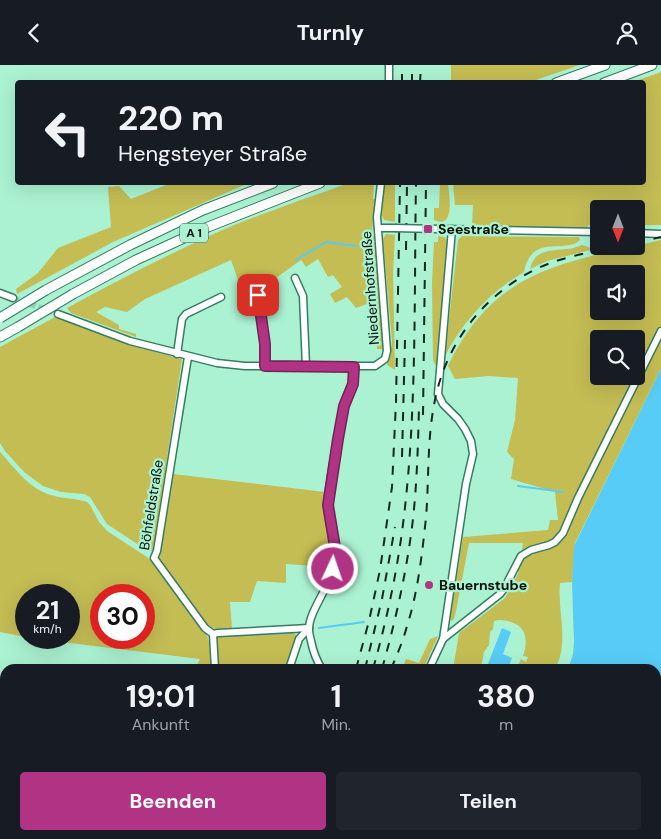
<!DOCTYPE html>
<html lang="de">
<meta charset="utf-8">
<style>
body{margin:0;font-family:"DM Sans",sans-serif;background:#20242c;color:#f1f3f6;height:100vh;display:flex;flex-direction:column;font-size:19px;white-space:nowrap}
*{box-sizing:border-box;margin:0}
p{font-size:16px;color:#9ea1a6}
.icon{flex:none;width:28px;height:28px;fill:none;stroke:currentColor;stroke-width:2;stroke-linecap:round;stroke-linejoin:round}
.map{position:relative;flex:1;overflow:hidden}
.panel{position:absolute;left:0px;top:599px;width:661px;height:176px;display:flex;flex-direction:column;background:#171b24;border-radius:15px 15px 0 0;box-shadow:0 5px 20px #0002}
.panel>*{flex:none}
.guide{position:absolute;left:15px;top:15px;width:631px;height:105px;border-radius:5px;box-shadow:0 5px 20px #0002;background:#171b24;color:#f1f3f6;overflow:hidden}
.needle{width:32px;rotate:180deg}
.controls{position:absolute;left:590px;top:135px;display:grid;gap:10px}
.controls a{display:grid;place-items:center;width:55px;height:55px;border-radius:5px;background:#171b24;box-shadow:0 5px 20px #0002;font-size:25px}
.speed{position:absolute;left:15px;top:519px;display:flex;gap:10px;font-size:25px;font-weight:700;text-align:center}
.speed>*{display:grid;place-content:center;width:65px;height:65px;border-radius:50%;background:#171b24;box-shadow:0 5px 20px #0002;line-height:1}
.speed small{font-size:12px;font-weight:400}
.speed .limit{border:8px solid #d22;background:#fff;color:#111}
.pin{position:absolute;display:grid;place-items:center;width:42px;height:42px;color:#fff;margin:-21px;border-radius:10px;box-shadow:0 2px 8px #0006}
.me{position:absolute;width:55px;margin:-28px;rotate:3deg;stroke-linejoin:round;filter:drop-shadow(0 0 4px #0008)}
.turn{display:flex;align-items:center;gap:18px;height:105px;padding:0 20px;font-size:22px}
.turn .icon{width:65px;height:65px;stroke-width:2.5}
.turn b{display:block;font-size:35px;line-height:42px}
.eta{display:flex;justify-content:space-evenly;align-items:center;height:85px;text-align:center}
.eta b{font-size:30px;font-weight:700;line-height:35px}
.button{display:flex;gap:10px;margin-top:auto;padding:10px 20px}
.button a{flex:1;height:58px;border-radius:5px;background:#b13484;color:#fff;font-size:20px;font-weight:700;line-height:58px;text-align:center}
.button a+a{background:#20242c;color:#f1f3f6}
header{display:flex;justify-content:space-between;align-items:center;height:65px;padding:0 20px;background:#171b24;font-size:22px;font-weight:700}
.map>svg:first-child{display:block}
.green{fill:#c4bd54;fill-rule:evenodd}
.water{fill:#57ccf7}
.lines{fill:none;stroke-linecap:round;stroke-linejoin:round}
.stream{stroke:#57ccf7;stroke-width:2}
.minor-tunnel{stroke:#90d0b4;stroke-width:6;stroke-dasharray:6 3;stroke-linecap:butt}
.minor-casing{stroke:#367c61;stroke-width:9}
.highway-casing{stroke:#367c61;stroke-width:11}
.minor{stroke:#fff;stroke-width:6}
.highway{stroke:#fff;stroke-width:9}
.rail{stroke:#13291f;stroke-width:2;stroke-dasharray:9 9;stroke-linecap:butt}
.minor-bridge-casing{stroke:#367c61;stroke-width:9;stroke-linecap:butt}
.highway-bridge-casing{stroke:#367c61;stroke-width:11;stroke-linecap:butt}
.minor-bridge{stroke:#fff;stroke-width:6}
.highway-bridge{stroke:#fff;stroke-width:9}
.route-casing{stroke:#732256;stroke-width:12}
.route{stroke:#b13484;stroke-width:9}
.poi-dot{fill:#b13484;stroke:#aaf2d2;stroke-width:2}
.labels{text-anchor:middle;stroke-width:4.5;stroke-linejoin:round;paint-order:stroke}
.shield{fill:#aaf2d2;stroke:#335445;stroke-width:1}
.shield-label{font-size:12px;font-weight:bold;fill:#001009}
.poi-label{font-size:14px;font-weight:bold;fill:#001009;stroke:#aaf2d2;text-anchor:start}
.street-label{font-size:14px;fill:#001009;stroke:#aaf2d2}
</style>
<header><svg class="icon" aria-label="back" viewBox="0 0 24 24"><path d="M15 5l-7 7 7 7"/></svg>Turnly<svg class="icon" aria-label="person" viewBox="0 0 24 24"><circle cx="12" cy="8" r="4"/><path d="M4 21q1-7 8-7t8 7"/></svg></header>
<div class="map">
<svg width="661" height="774" viewBox="0 0 661 774">
<rect width="100%" height="100%" fill="#aaf2d2"/>
<g class="green">
<path d="M 451,0 L 580,0 L 530,17 L 451,18 Z"/>
<path d="M 661,7 L 661,160 L 636,160 L 636,144 L 599,144 L 599,160 L 588,160 L 588,165 L 472,161 L 473,140 L 455,140 L 453,118 L 644,118 L 644,18 L 633,17 Z"/>
<path d="M 171,118 L 249,118 L 113,177 L 17,229 L 16,224 L 38,208 L 58,183 L 111,162 L 108,122 L 119,121 L 131,134 Z"/>
<path d="M 349,118 L 374,118 L 373,134 L 376,135 L 372,165 L 375,171 L 383,257 L 383,284 L 377,284 L 379,249 L 375,236 L 356,243 L 347,232 L 335,238 L 330,229 L 342,222 L 333,210 L 328,212 L 318,194 L 306,202 L 301,195 L 269,218 L 270,220 L 263,226 L 255,222 L 251,222 L 249,230 L 242,229 L 244,219 L 239,218 L 231,195 L 145,234 L 127,247 L 105,242 L 96,247 L 119,260 L 119,264 L 136,269 L 136,272 L 71,248 L 67,243 C 113,218 159,194 207,172 C 253,151 302,135 349,118 Z"/>
<path d="M 385,118 L 395,118 L 395,157 L 384,155 L 381,148 Z"/>
<path d="M 440,118 L 448,118 C 449,129 456,165 434,155 L 434,143 L 439,143 Z"/>
<path d="M 386,169 L 395,170 L 393,207 L 395,305 L 387,300 L 390,292 L 392,276 L 383,174 Z"/>
<path d="M 438,171 L 445,172 L 447,177 L 438,299 L 435,300 L 433,295 L 432,218 L 434,177 L 438,177 Z"/>
<path d="M 462,171 L 579,172 L 580,175 C 565,190 532,167 524,207 C 489,228 464,255 445,291 L 458,175 Z"/>
<path d="M 661,175 L 661,304 L 575,478 L 572,517 L 560,518 C 557,546 570,577 555,604 L 517,604 L 521,594 L 526,597 L 528,592 L 523,591 C 528,576 527,562 511,557 C 505,555 500,554 494,556 L 493,564 L 490,567 L 489,580 L 484,587 L 482,598 L 478,604 L 453,604 L 459,568 L 505,533 L 519,507 L 514,505 L 521,491 L 523,478 L 469,478 L 456,546 L 454,554 L 452,556 L 450,554 L 463,472 L 548,465 L 550,455 L 558,455 L 555,427 L 511,414 L 514,394 L 507,387 L 515,355 L 518,313 L 489,311 L 455,314 L 448,301 C 496,202 564,198 661,175 ZM 599,209 L 636,209 L 636,246 L 599,246 ZM 599,274 L 636,274 L 636,311 L 599,311 Z"/>
<path d="M 582,180 L 591,183 L 606,181 L 547,196 L 530,204 C 535,184 550,186 566,184 C 571,184 577,182 582,180 Z"/>
<path d="M 55,252 L 130,280 L 182,294 L 153,486 L 148,486 L 107,459 L 90,432 L 84,429 L 61,427 L 43,421 L 24,407 L 5,386 L 0,378 L 0,282 Z"/>
<path d="M 0,387 C 15,403 29,424 51,430 C 63,434 75,433 87,437 L 90,440 L 99,457 L 107,466 L 147,492 L 160,504 L 206,568 L 211,583 L 211,604 L 195,604 L 200,594 L 29,573 L 69,572 L 69,530 L 26,530 L 26,572 L 0,567 ZM 101,530 L 144,530 L 144,572 L 101,572 Z"/>
<path d="M 173,409 L 325,427 L 326,450 L 332,481 L 330,502 L 286,499 L 286,518 L 257,516 L 250,537 L 230,537 L 232,564 L 218,565 L 209,562 L 162,499 L 159,493 Z"/>
<path d="M 291,567 L 295,569 L 297,572 L 288,604 L 216,604 L 216,573 L 217,571 Z"/>
<path d="M 438,571 L 423,604 L 402,604 L 406,594 L 419,598 L 430,574 Z"/>
<path d="M 220,770 L 294,770 L 292,774 L 220,774 Z"/>
</g>
<g class="water">
<path d="M 661,304 L 661,774 L 471,774 L 474,770 L 656,770 L 656,604 L 568,604 L 573,589 L 574,577 L 572,517 L 574,481 Z"/>
<path d="M 502,563 L 511,567 L 503,589 L 512,593 L 508,604 L 486,604 Z"/>
</g>
<g class="lines">
<g class="stream">
<path d="M 296,195 L 326,177 L 356,181"/>
<path d="M 518,421 L 563,427"/>
<path d="M 319,563 L 364,557"/>
<path d="M 222,571 L 290,568"/>
</g>
<path class="minor-tunnel" d="M 13,233 L 58,249"/>
<defs>
<g id="minor">
<path d="M 389,18 L 389,0"/>
<path d="M 378,163 L 395,163"/>
<path d="M 438,164 L 599,167"/>
<path d="M 636,168 L 661,169"/>
<path d="M 295,213 L 303,231 L 306,302"/>
<path d="M 0,228 L 13,233"/>
<path d="M 258,230 L 265,279 L 265,301"/>
<path d="M 58,249 L 130,276 L 217,298 L 245,301 L 375,301 L 385,294 L 387,286 L 377,152 L 381,118"/>
<path d="M 177,289 L 182,254 L 186,249 L 221,232"/>
<path d="M 188,292 L 157,486 L 154,493 L 205,563 L 213,569 L 215,604"/>
<path d="M 213,569 L 218,568 L 309,563"/>
<path d="M 443,574 L 500,529 L 504,524 L 521,491 L 531,485 L 549,480 L 555,477 L 563,468 L 578,433 L 661,266"/>
<path d="M 289,604 L 299,574 L 309,563"/>
<path d="M 322,604 C 316,595 313,586 311,576 C 310,572 309,568 309,565 C 308,547 331,521 333,501 C 337,477 326,456 328,433 C 332,403 337,372 344,342 C 348,326 354,321 354,302"/>
<path d="M 429,604 L 443,574 L 466,419 L 473,389 L 471,376 L 465,364 L 458,354 L 443,339 L 438,329 L 452,164"/>
<path d="M 396,770 L 397,774"/>
<path d="M 90,774 L 94,770"/>
<path d="M 371,774 L 371,770"/>
</g>
<g id="highway">
<path d="M 556,18 L 605,0"/>
<path d="M 604,18 L 652,0"/>
<path d="M 46,225 L 130,180 L 203,145 L 273,118"/>
<path d="M 73,229 L 136,195 L 208,162 L 320,118"/>
<path d="M 0,272 L 18,262"/>
</g>
</defs>
<use href="#minor" class="minor-casing"/>
<use href="#highway" class="highway-casing"/>
<use href="#minor" class="minor"/>
<use href="#highway" class="highway"/>
<g class="rail">
<path d="M 402,18 L 402,0"/>
<path d="M 412,18 L 412,0"/>
<path d="M 420,18 L 421,0"/>
<path d="M 636,178 L 661,172"/>
<path d="M 406,185 L 407,118"/>
<path d="M 423,350 L 426,118"/>
<path d="M 402,392 L 405,275"/>
<path d="M 356,604 L 369,556 L 380,505 L 392,422 L 396,337 L 400,118"/>
<path d="M 365,604 L 382,534 L 395,462"/>
<path d="M 373,604 C 387,554 398,503 404,451 C 417,342 414,228 416,118"/>
<path d="M 382,604 C 396,554 407,505 413,454 C 417,417 418,380 419,342"/>
<path d="M 391,604 C 397,590 403,576 407,561 C 418,527 422,489 426,453 C 429,416 427,377 434,340 C 444,282 481,232 534,205 C 560,192 592,187 621,181"/>
<path d="M 303,774 L 304,770"/>
<path d="M 311,774 L 312,770"/>
<path d="M 326,774 L 328,770"/>
<path d="M 336,774 L 337,770"/>
</g>
<defs>
<path id="minor-bridge" d="M 395,163 L 438,164"/>
<g id="highway-bridge">
<path d="M 0,253 L 46,225"/>
<path d="M 18,262 L 73,229"/>
</g>
</defs>
<use href="#minor-bridge" class="minor-bridge-casing"/>
<use href="#highway-bridge" class="highway-bridge-casing"/>
<use href="#minor-bridge" class="minor-bridge"/>
<use href="#highway-bridge" class="highway-bridge"/>
</g>
<g class="lines">
<defs>
<path id="route" d="M 258,230 L 265,279 L 265,301 L 354,302 L 353,319 L 344,341 L 338,374 L 328,440 L 335,482 L 333,504"/>
</defs>
<use href="#route" class="route-casing"/>
<use href="#route" class="route"/>
</g>
<g class="poi-dot">
<rect x="423" y="159" width="10" height="10" rx="2.5"/>
<circle cx="429" cy="520" r="5"/>
</g>
<g class="labels">
<rect class="shield" x="180" y="158.5" width="28" height="19" rx="4"/>
<g class="shield-label">
<text x="194" y="172">A 1</text>
</g>
<g class="poi-label">
<text x="438" y="169">Seestraße</text>
<text x="439" y="525">Bauernstube</text>
</g>
<g class="street-label">
<text transform="translate(370 223) rotate(-94)" y="5">Niedernhofstraße</text>
<text transform="translate(151 440) rotate(-81)" y="5">Böhfeldstraße</text>
</g>
</g>
</svg>
<div class="controls">
<a><svg class="needle" viewBox="-14 -14 28 28"><path d="M0-13l5 13h-10z" fill="#e53935"/><path d="M0 13l5-13h-10z" fill="#9ea1a6"/></svg></a>
<a><svg class="icon" aria-label="sound" viewBox="0 0 24 24"><path d="M4 9h4l5-4v14l-5-4H4zM17 9q2 3 0 6"/></svg></a>
<a><svg class="icon" aria-label="search" viewBox="0 0 24 24"><circle cx="10" cy="10" r="6"/><path d="M15 15l6 6"/></svg></a>
</div>
<div class="speed"><div>21<small>km/h</small></div><div class="limit">30</div></div>
<div class="pin" style="left:258px;top:230px;background:#d93025"><svg class="icon" aria-label="arrive" viewBox="0 0 24 24"><path d="M6 21V4h12l-3 4 3 4H6"/></svg></div>
<svg class="me" style="left:333px;top:504px" viewBox="-20 -20 40 40"><circle r="17" fill="#b13484" stroke="#fff" stroke-width="3"/><path d="M0-11L8 9 0 5-8 9z" fill="#fff"/></svg>
<div class="guide">
<div class="turn"><svg class="icon" aria-label="left" viewBox="0 0 24 24"><path d="M17 20v-9H6M10 6l-5 5 5 5"/></svg><div><b>220 m</b>Hengsteyer Straße</div></div>
</div>
<section class="panel">
<div class="eta">
<div><b>19:01</b><p>Ankunft</p></div>
<div><b>1</b><p>Min.</p></div>
<div><b>380</b><p>m</p></div>
</div>
<div class="button"><a>Beenden</a><a>Teilen</a></div>
</section>
</div>
